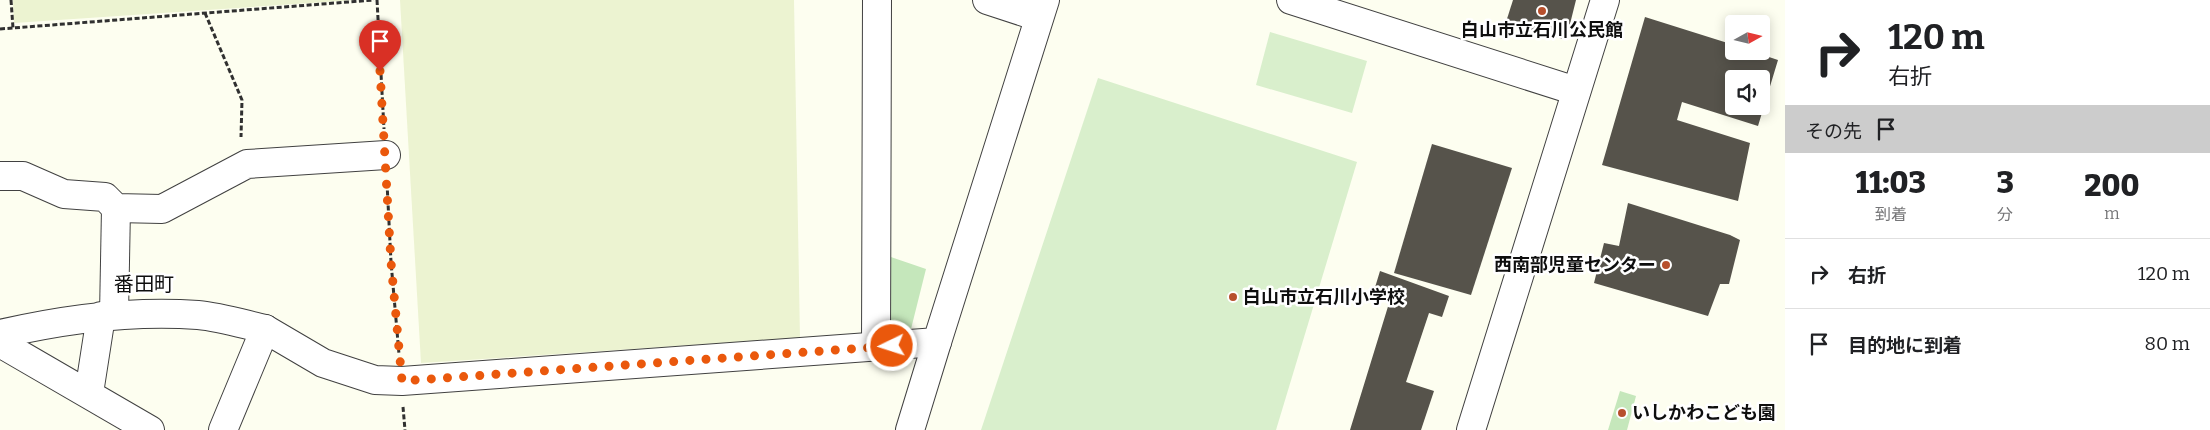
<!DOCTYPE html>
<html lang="ja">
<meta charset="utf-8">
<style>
body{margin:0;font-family:Bitter,"Noto Sans JP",serif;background:#f6f6f6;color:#202124;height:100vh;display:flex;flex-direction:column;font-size:19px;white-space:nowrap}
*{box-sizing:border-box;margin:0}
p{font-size:16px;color:#757577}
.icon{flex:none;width:28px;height:28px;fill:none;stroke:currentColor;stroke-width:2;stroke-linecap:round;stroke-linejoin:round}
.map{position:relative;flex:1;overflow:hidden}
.drawer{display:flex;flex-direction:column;background:#fff;width:425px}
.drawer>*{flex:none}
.banner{background:#fff;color:#202124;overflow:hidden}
.needle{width:32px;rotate:82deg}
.tools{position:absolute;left:1725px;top:15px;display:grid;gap:10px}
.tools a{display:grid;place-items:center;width:45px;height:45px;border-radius:5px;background:#fff;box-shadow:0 2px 12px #0003;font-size:25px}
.pin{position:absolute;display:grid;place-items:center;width:42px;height:42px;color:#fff;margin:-51px -21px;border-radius:50% 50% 50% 0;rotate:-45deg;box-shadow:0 0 5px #0007}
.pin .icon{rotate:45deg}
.me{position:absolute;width:55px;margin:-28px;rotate:266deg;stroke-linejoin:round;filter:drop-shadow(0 0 4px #0008)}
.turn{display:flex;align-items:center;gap:18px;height:105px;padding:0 20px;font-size:22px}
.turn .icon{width:65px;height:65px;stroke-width:2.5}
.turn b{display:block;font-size:35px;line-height:42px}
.then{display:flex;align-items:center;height:48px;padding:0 20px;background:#0003;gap:10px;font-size:19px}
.eta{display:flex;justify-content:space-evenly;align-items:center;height:85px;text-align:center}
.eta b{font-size:30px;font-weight:800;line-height:35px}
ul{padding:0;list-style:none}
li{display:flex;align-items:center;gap:15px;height:70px;padding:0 20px;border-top:1px solid #e0e0e0}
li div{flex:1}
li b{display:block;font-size:19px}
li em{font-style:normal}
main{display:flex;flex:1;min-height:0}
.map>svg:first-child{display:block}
.farmland{fill:#ecf3d1}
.green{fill:#c5e7bb}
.pitch{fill:#d9efcc}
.building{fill:#56534b;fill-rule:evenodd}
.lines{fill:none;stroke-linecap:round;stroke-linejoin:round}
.minor-casing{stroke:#414141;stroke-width:30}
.path{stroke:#303030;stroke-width:3;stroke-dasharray:5 2.5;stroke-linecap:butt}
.minor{stroke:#fff;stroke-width:28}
.route{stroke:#ea580c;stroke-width:9;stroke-dasharray:0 16.2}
.poi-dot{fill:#b7502d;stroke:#fff;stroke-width:2}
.labels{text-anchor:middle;stroke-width:5;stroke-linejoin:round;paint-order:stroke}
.poi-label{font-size:18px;font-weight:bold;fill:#0e0e0e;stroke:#fff;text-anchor:start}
.quarter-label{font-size:20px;fill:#0e0e0e;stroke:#fff}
</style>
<main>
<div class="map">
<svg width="1785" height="430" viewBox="0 0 1785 430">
<rect width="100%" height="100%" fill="#fdfef0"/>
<g class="farmland">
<path d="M 13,0 L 355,0 L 14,23 Z"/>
<path d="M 400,0 L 794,0 L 800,338 L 421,363 Z"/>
</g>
<g class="green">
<path d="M 885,255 L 926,269 L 909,337 L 885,336 Z"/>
<path d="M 1620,391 L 1636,396 L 1627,430 L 1608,430 Z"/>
</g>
<g class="pitch">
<path d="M 1270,32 L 1367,61 L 1352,113 L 1256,85 Z"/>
<path d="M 1098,78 L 1357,162 L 1276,430 L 981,430 Z"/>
</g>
<g class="building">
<path d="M 1513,0 L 1576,0 L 1566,40 L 1506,22 Z"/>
<path d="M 1645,17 L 1734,45 L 1734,51 L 1751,51 L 1778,60 L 1758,126 L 1682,102 L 1677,120 L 1750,143 L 1738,201 L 1602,165 ZM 1734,79 L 1761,79 L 1761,106 L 1734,106 Z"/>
<path d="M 1432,144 L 1512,168 L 1471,295 L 1394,273 Z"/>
<path d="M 1628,203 L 1730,235 L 1740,240 L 1729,284 L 1720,284 L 1708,316 L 1594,283 L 1604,243 L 1619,246 Z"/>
<path d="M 1380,271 L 1449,296 L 1442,317 L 1429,313 L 1406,382 L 1434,391 L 1421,430 L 1350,430 L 1390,300 L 1373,294 Z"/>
</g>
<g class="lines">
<defs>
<g id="minor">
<path d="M 987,0 L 1039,17"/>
<path d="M 1291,0 L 1576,91"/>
<path d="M 0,176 L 23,176 L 64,194 L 105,197 L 116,208 L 162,209 L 247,164 L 386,155"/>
<path d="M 114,315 L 116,208"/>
<path d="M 0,334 C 65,319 131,310 198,315 C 220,317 243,324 265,329"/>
<path d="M 0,343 L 150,430"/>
<path d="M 876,347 L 877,0"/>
<path d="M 89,393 L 101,316"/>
<path d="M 223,430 L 265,329 L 323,363 L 375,380 L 402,381 L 937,342 L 1045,0"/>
<path d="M 910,430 L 937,342"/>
<path d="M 1471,430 L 1605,0"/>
</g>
</defs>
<use href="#minor" class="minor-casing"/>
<g class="path">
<path d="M 11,0 L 13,28"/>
<path d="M 377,0 L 384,129"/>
<path d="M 205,13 L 242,100 L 241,137"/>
<path d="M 0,29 L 374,0"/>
<path d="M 387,183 L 391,262 L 399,354"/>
<path d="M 403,407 L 405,430"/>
</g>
<use href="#minor" class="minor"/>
</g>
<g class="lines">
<path class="route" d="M 380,71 L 391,262 L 402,381 L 892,346"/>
</g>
<g class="poi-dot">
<circle cx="1542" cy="11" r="5"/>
<circle cx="1666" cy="265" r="5"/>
<circle cx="1233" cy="297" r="5"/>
<circle cx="1622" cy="413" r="5"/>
</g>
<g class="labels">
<g class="poi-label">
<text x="1542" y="36" text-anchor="middle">白山市立石川公民館</text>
<text x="1656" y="271" text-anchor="end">西南部児童センター</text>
<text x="1243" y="303">白山市立石川小学校</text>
<text x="1632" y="419">いしかわこども園</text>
</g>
<g class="quarter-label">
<text x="144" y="291">番田町</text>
</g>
</g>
</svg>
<div class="tools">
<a><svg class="needle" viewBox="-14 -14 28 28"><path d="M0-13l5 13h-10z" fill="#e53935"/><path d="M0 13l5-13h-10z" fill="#757577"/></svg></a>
<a><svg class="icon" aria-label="sound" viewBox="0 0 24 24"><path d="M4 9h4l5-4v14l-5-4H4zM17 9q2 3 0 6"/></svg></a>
</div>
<div class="pin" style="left:380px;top:71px;background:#d93025"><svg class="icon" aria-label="arrive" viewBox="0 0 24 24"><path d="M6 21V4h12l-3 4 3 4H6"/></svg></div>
<svg class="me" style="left:892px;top:346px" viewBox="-20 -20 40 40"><circle r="17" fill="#ea580c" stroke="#fff" stroke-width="3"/><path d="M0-11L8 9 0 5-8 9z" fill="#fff"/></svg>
</div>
<section class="drawer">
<div class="banner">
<div class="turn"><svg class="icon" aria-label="right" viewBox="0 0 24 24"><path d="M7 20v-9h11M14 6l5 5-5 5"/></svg><div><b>120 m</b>右折</div></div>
<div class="then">その先<svg class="icon" aria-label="arrive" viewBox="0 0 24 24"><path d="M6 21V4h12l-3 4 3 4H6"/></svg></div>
</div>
<div class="eta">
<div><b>11:03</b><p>到着</p></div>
<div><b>3</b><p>分</p></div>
<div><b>200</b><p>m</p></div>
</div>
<ul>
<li><svg class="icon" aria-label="right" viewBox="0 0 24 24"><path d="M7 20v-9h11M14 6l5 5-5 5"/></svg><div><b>右折</b></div><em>120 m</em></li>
<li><svg class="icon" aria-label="arrive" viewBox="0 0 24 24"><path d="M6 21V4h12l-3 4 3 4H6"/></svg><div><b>目的地に到着</b></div><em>80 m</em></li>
</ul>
</section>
</main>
